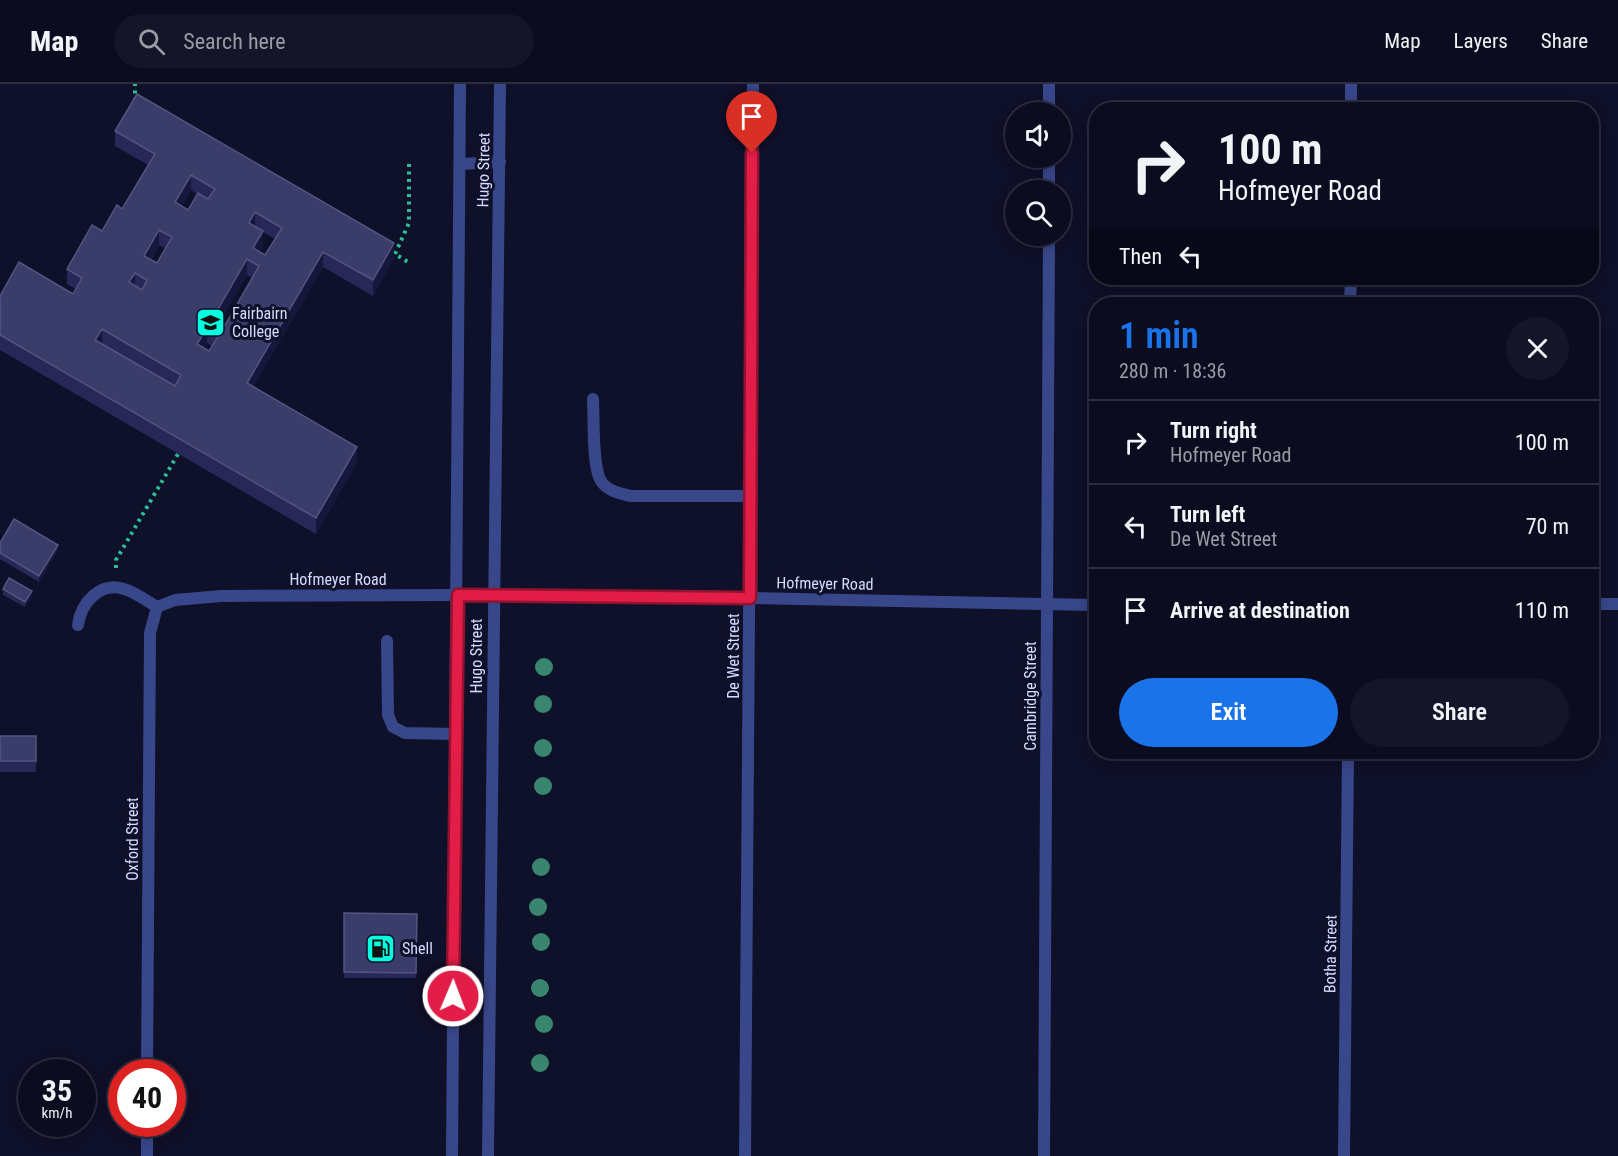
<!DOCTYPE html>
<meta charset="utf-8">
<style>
body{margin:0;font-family:"Roboto Condensed",sans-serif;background:#141528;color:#f1f3f6;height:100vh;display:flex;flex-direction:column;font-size:22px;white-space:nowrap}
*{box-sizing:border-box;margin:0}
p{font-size:20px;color:#9a9ba4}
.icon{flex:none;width:33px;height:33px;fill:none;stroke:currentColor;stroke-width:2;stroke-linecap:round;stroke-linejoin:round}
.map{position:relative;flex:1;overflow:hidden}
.side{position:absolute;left:1089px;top:213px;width:510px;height:462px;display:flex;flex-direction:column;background:#0b0c1f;border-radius:24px;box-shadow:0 3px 15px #0003,0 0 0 2px #2b2c3d}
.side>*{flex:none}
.top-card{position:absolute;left:1089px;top:18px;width:510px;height:183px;border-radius:24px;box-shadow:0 3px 15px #0003,0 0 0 2px #2b2c3d;background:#0b0c1f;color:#f1f3f6;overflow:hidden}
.tools{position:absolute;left:1005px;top:18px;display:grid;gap:12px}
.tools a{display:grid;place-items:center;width:66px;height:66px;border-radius:50%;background:#0b0c1f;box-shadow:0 3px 15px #0003,0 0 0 2px #2b2c3d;font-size:30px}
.speed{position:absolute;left:18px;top:975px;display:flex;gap:12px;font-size:30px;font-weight:700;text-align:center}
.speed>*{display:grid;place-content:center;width:78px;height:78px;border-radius:50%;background:#0b0c1f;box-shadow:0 3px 15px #0003,0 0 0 2px #2b2c3d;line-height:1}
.speed small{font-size:15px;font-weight:400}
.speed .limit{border:9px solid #d22;background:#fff;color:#111}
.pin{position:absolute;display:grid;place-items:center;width:51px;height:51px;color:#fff;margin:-62px -26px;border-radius:50% 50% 50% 0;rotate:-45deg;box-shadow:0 0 6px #0007}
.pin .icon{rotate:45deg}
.me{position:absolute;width:66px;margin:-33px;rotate:1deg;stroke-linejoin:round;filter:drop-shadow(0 0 4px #0008)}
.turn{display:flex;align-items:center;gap:21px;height:126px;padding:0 30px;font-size:27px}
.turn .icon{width:78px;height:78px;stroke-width:2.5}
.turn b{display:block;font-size:42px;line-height:51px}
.then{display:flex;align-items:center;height:57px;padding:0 30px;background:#0003;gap:12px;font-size:22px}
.round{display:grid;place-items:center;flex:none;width:63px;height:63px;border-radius:32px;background:#141528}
.summary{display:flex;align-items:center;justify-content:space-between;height:102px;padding:0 30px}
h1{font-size:36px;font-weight:600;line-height:45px;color:#1a73e8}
.primary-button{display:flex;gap:12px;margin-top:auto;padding:12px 30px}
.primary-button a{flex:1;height:69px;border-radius:36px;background:#1a73e8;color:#fff;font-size:24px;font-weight:600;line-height:69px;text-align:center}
.primary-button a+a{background:#141528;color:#f1f3f6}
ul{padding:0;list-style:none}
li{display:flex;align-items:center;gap:18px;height:84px;padding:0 30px;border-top:2px solid #2b2c3d}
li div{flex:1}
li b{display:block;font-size:22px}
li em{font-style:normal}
header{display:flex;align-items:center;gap:36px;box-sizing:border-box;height:84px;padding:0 30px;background:#0b0c1f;border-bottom:2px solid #2b2c3d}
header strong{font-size:28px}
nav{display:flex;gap:33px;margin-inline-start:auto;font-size:21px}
.search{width:420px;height:54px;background:#141528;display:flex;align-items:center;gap:15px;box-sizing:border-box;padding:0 21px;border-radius:33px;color:#9a9ba4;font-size:22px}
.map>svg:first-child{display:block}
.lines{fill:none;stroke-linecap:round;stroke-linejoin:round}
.path{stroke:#2ac095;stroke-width:4;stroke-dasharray:3 4.5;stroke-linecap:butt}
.service{stroke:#38478a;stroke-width:12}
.minor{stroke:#38478a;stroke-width:12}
.tertiary{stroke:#38478a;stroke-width:12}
.tree{fill:#39856d}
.wall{fill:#272858;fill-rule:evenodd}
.shaded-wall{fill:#16173d}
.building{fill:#3a3c6a;stroke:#535581;stroke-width:1.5;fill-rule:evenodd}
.route-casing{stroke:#92132f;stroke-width:15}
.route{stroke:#e11d48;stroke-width:10}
.labels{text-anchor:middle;stroke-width:6;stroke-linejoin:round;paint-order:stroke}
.street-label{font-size:16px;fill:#d7dbff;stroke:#0f1029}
.poi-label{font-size:16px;fill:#d7dbff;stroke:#0f1029;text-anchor:start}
</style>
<header>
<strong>Map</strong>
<div class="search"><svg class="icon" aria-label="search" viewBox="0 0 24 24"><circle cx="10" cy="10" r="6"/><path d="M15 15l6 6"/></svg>Search here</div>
<nav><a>Map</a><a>Layers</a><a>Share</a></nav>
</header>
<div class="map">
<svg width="1618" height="1072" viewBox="0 0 1618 1072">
<rect width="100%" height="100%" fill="#0f1029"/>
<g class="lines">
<g class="path">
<path d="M 135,17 L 135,0"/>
<path d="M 392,168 L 408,178"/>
<path d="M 395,170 L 409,139 L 409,78"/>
<path d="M 116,484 L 116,476 L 178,370"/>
</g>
<g class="service">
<path d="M 460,80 L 500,78"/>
<path d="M 593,315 C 594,333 592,383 601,397 C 607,407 620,409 630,412 L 750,412"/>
<path d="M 78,541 C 81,519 100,497 124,505 C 135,508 147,517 157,523"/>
<path d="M 387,557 L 388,631 L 393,643 L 405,649 L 456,650"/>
</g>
<g class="minor">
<path d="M 1351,26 L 1351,0"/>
<path d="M 1049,28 L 1049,0"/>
<path d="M 1049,106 L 1049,74"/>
<path d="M 1350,220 L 1351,194"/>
<path d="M 1592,520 L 1618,520"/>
<path d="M 147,988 L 150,549 L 157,523 L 175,516 L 221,512 L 458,511 L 750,514 L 1096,521"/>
<path d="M 147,1072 L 147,1040"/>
<path d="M 745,1072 L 753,0"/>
<path d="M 1044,1072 L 1049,152"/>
<path d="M 1344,1072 L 1348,668"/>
</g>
<g class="tertiary">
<path d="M 452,1072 L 460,0"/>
<path d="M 488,1072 L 500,0"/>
</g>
</g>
<g class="tree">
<circle cx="544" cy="583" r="9"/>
<circle cx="543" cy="620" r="9"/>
<circle cx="543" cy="664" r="9"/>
<circle cx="543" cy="702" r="9"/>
<circle cx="541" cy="783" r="9"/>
<circle cx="538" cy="823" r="9"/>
<circle cx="541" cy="858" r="9"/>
<circle cx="540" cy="904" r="9"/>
<circle cx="544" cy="940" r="9"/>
<circle cx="540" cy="979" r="9"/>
</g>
<g class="wall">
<path d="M 115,47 L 394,174 L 373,212 L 323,183 L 253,303 L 357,378 L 316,450 L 0,266 L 0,212 L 73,210 L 76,205 L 67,200 L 67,185 L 122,125 L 148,81 L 115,62 ZM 191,106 L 197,110 L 188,126 L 182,122 ZM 263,148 L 275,155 L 265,171 L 260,168 L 263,163 ZM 159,161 L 166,165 L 157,179 L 151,176 ZM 247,191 L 252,194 L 225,241 L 219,238 ZM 207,259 L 212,262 L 209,267 L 204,264 Z"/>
<path d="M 0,459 L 58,466 L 39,498 L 0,475 Z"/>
<path d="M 3,505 L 32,513 L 25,523 L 3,511 Z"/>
<rect x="0" y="652" width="36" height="36"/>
<path d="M 344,829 L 417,830 L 416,894 L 344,894 Z"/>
</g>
<g class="shaded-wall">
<path d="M 191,91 L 191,106 L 175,134 L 175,118 Z"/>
<path d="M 255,128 L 255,143 L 249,139 Z"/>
<path d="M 159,146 L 159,161 L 144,187 L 144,172 Z"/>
<path d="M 263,147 L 263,163 L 253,179 L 253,164 Z"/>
<path d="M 394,159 L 394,174 L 373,212 L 373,196 Z"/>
<path d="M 323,168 L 323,183 L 247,314 L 247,299 Z"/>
<path d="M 247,175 L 247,191 L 214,248 L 213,234 Z"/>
<path d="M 135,189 L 135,204 L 129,198 Z"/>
<path d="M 207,244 L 207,259 L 197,275 L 197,260 Z"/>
<path d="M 102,245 L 102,260 L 95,256 Z"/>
<path d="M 357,363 L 357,378 L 316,450 L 316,434 Z"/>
<path d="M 58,461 L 58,466 L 39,498 L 39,492 Z"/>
<path d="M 32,507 L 32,513 L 25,523 L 25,518 Z"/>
</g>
<g class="building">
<path d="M 137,10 L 394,159 L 373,196 L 323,168 L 247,299 L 357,363 L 316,434 L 0,251 L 0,212 L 19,178 L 73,210 L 82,194 L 67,185 L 92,141 L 102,147 L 117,121 L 122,125 L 155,70 L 115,47 ZM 191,91 L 215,105 L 208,115 L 198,109 L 188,126 L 175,118 ZM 255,128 L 282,144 L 265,171 L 253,164 L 263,147 L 249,139 ZM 159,146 L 172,153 L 157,179 L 144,172 ZM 247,175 L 259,182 L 225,241 L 213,234 ZM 135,189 L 147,196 L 142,206 L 129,198 ZM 207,244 L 219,251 L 209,267 L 197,260 ZM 102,245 L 181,291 L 175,302 L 95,256 Z"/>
<path d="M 14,435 L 58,461 L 39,492 L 0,469 L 0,459 Z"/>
<path d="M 9,494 L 32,507 L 25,518 L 3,505 Z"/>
<rect x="0" y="652" width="36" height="25"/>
<path d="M 344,829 L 417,830 L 416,889 L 344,888 Z"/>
</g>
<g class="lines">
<defs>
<path id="route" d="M 453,912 L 458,511 L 750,514 L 752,69"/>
</defs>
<use href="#route" class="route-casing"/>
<use href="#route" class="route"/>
</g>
<defs>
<symbol id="school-square" viewBox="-11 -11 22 22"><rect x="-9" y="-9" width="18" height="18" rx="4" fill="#03ffdf" stroke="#0f1029"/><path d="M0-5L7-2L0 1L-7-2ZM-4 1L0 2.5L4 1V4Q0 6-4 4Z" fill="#111"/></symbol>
<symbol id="fuel-square" viewBox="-11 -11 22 22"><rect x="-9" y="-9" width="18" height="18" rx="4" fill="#03ffdf" stroke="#0f1029"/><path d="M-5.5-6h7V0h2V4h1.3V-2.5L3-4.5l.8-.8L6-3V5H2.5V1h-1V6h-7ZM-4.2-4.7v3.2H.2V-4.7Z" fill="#111"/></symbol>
</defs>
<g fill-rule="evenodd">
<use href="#school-square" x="194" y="222" width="33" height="33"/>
<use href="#fuel-square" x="364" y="848" width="33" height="33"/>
</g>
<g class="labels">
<g class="street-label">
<text transform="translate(483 86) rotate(-89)" y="6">Hugo Street</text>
<text x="338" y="501">Hofmeyer Road</text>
<text transform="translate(825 499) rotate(1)" y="6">Hofmeyer Road</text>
<text transform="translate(476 572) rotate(-90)" y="6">Hugo Street</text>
<text transform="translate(733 572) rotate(-90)" y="6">De Wet Street</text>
<text transform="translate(1030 612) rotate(-90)" y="6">Cambridge Street</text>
<text transform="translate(132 755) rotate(-90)" y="6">Oxford Street</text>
<text transform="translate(1330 870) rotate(-89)" y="6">Botha Street</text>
</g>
<g class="poi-label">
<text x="232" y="235">Fairbairn<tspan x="232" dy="18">College</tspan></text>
<text x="402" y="870">Shell</text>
</g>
</g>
</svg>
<div class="tools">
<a><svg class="icon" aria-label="sound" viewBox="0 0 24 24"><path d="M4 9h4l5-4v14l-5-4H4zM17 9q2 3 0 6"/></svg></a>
<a><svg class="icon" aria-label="search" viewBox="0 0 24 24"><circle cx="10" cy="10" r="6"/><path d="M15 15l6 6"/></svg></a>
</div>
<div class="speed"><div>35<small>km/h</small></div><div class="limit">40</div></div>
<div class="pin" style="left:752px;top:69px;background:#d93025"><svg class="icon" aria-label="arrive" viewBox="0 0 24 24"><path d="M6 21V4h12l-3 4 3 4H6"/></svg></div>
<svg class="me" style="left:453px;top:912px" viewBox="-20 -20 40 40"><circle r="17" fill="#e11d48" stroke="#fff" stroke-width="3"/><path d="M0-11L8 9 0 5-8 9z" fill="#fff"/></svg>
<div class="top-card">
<div class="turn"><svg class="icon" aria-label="right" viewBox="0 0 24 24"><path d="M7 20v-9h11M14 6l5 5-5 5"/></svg><div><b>100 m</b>Hofmeyer Road</div></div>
<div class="then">Then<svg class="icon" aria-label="left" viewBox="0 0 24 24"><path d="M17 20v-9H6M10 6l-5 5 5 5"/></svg></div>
</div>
<section class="side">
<div class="summary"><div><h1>1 min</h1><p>280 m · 18:36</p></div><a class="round"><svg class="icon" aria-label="close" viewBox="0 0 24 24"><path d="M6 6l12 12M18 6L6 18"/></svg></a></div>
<ul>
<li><svg class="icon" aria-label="right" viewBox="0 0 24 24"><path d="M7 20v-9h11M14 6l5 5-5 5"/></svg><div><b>Turn right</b><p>Hofmeyer Road</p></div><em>100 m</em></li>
<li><svg class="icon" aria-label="left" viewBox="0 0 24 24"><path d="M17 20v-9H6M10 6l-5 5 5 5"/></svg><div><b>Turn left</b><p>De Wet Street</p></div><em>70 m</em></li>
<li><svg class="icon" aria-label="arrive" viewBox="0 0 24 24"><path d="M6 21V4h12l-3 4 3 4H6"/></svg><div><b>Arrive at destination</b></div><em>110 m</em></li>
</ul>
<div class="primary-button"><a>Exit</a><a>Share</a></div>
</section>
</div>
